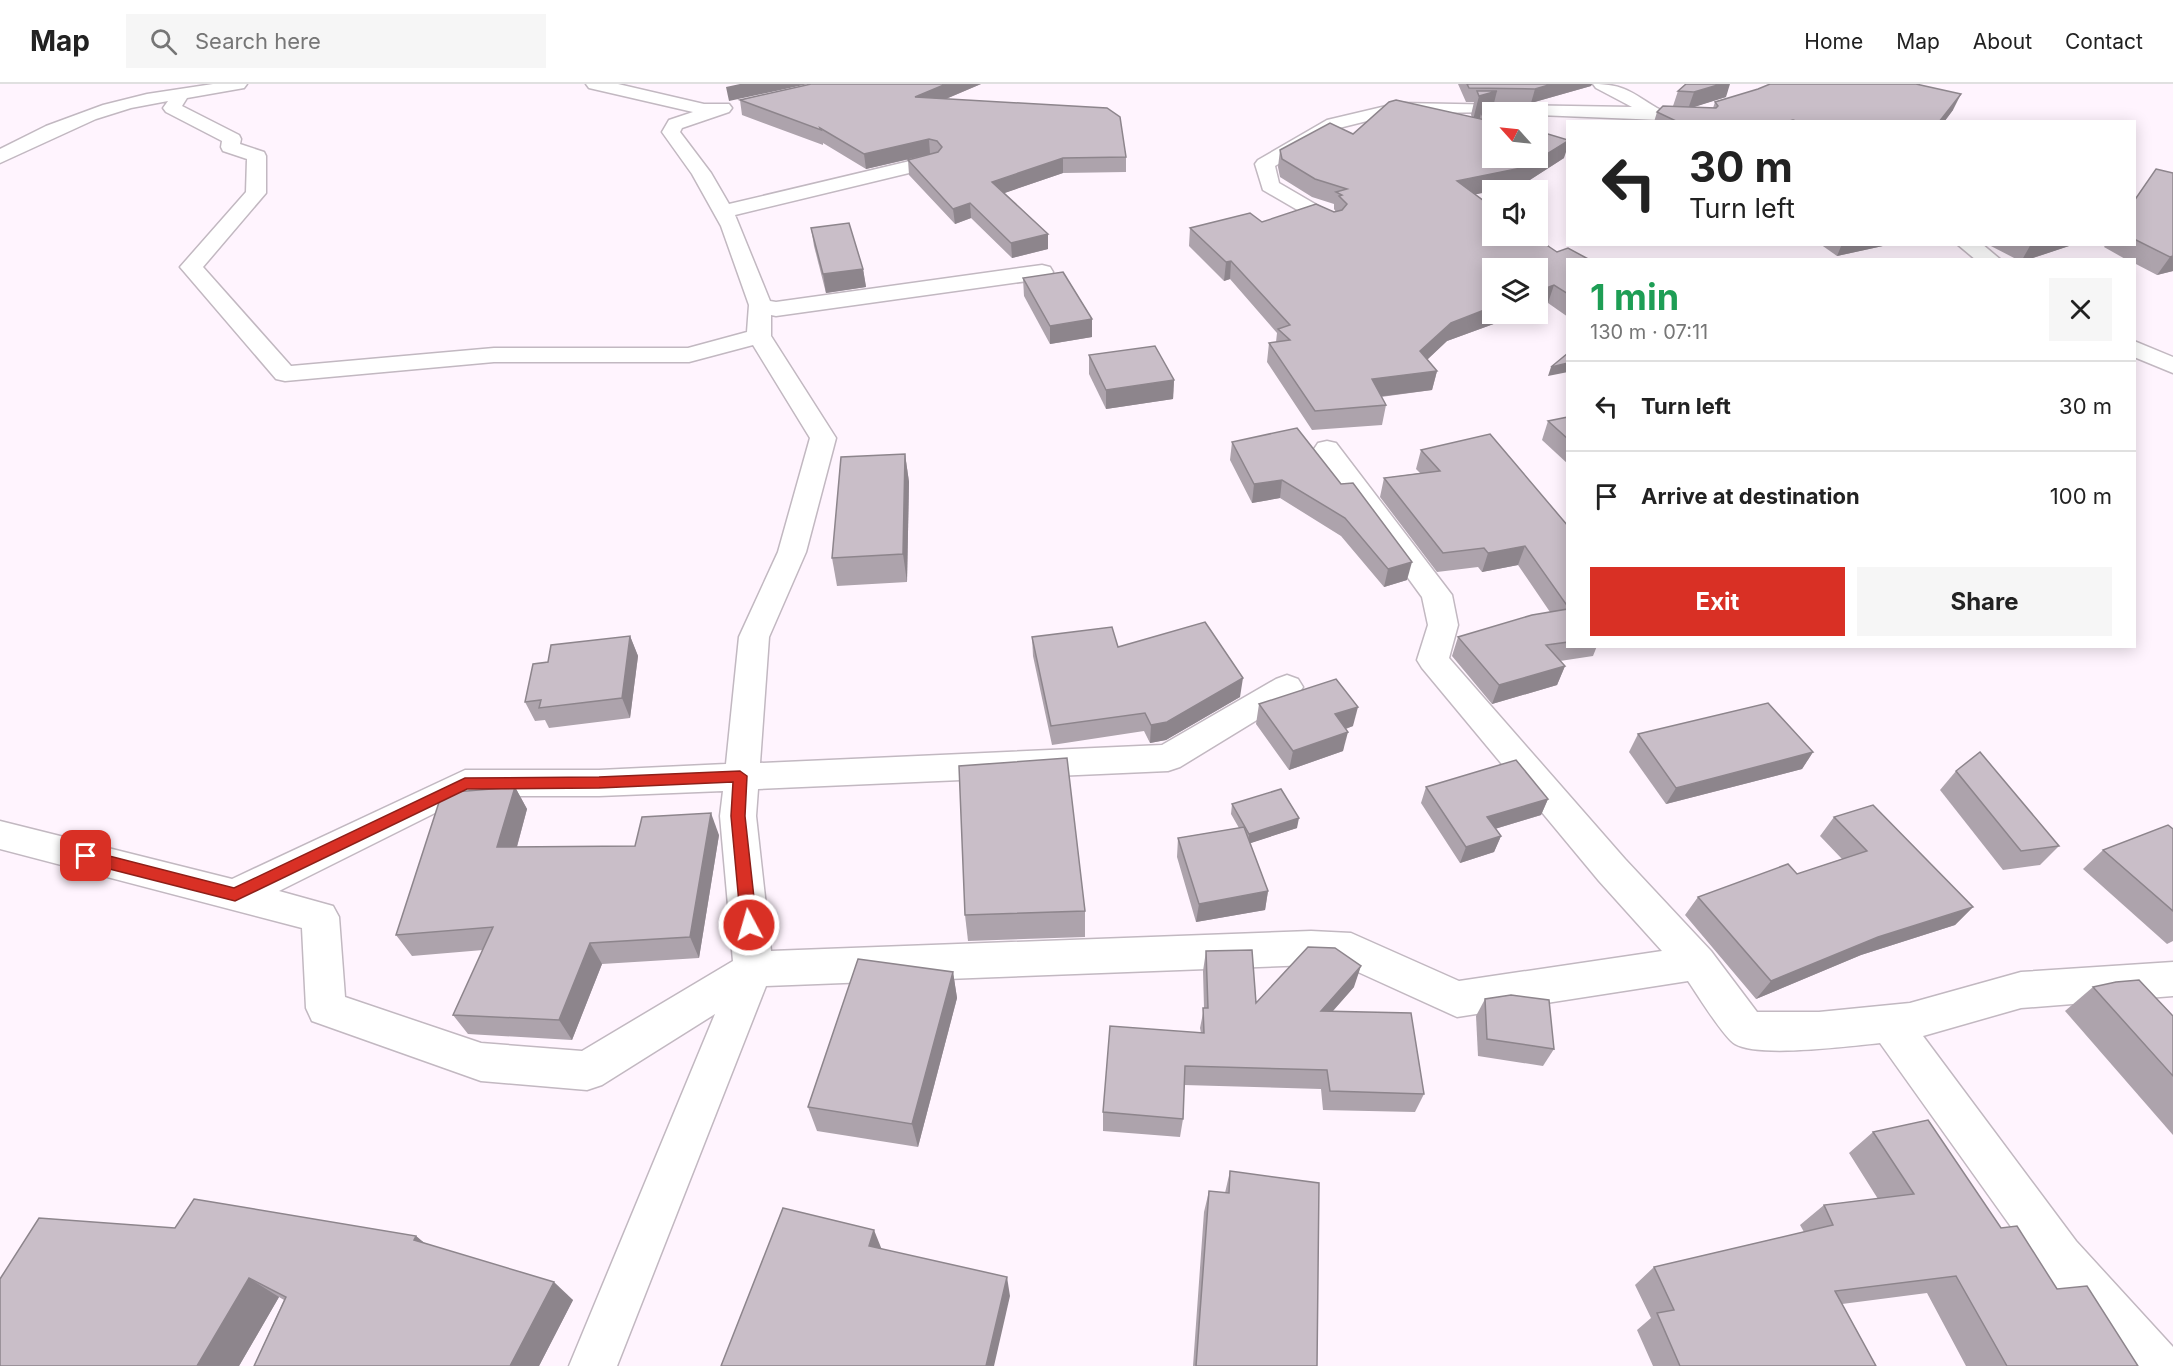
<!DOCTYPE html>
<meta charset="utf-8">
<style>
body{margin:0;font-family:Inter,sans-serif;background:#f6f6f6;color:#222;height:100vh;display:flex;flex-direction:column;font-size:22px;white-space:nowrap}
*{box-sizing:border-box;margin:0}
p{font-size:20px;color:#767676}
.icon{flex:none;width:33px;height:33px;fill:none;stroke:currentColor;stroke-width:2;stroke-linecap:round;stroke-linejoin:round}
.map{position:relative;flex:1;overflow:hidden}
.panel{position:absolute;left:1566px;top:174px;width:570px;height:390px;display:flex;flex-direction:column;background:#fff;border-radius:0px;box-shadow:0 3px 15px #0003}
.panel>*{flex:none}
.guide{position:absolute;left:1566px;top:36px;width:570px;height:126px;border-radius:0px;box-shadow:0 3px 15px #0003;background:#fff;color:#222;overflow:hidden}
.needle{width:39px;rotate:297deg}
.controls{position:absolute;left:1482px;top:18px;display:grid;gap:12px}
.controls a{display:grid;place-items:center;width:66px;height:66px;border-radius:0px;background:#fff;box-shadow:0 3px 15px #0003;font-size:30px}
.pin{position:absolute;display:grid;place-items:center;width:51px;height:51px;color:#fff;margin:-26px;border-radius:12px;box-shadow:0 3px 9px #0006}
.me{position:absolute;width:66px;margin:-33px;rotate:354deg;stroke-linejoin:round;filter:drop-shadow(0 0 4px #0008)}
.turn{display:flex;align-items:center;gap:21px;height:126px;padding:0 24px;font-size:27px}
.turn .icon{width:78px;height:78px;stroke-width:2.5}
.turn b{display:block;font-size:42px;line-height:51px}
.round{display:grid;place-items:center;flex:none;width:63px;height:63px;border-radius:0px;background:#f6f6f6}
.summary{display:flex;align-items:center;justify-content:space-between;height:102px;padding:0 24px}
h1{font-size:36px;font-weight:700;line-height:45px;color:#1e9e55}
.action{display:flex;gap:12px;margin-top:auto;padding:12px 24px}
.action a{flex:1;height:69px;border-radius:0px;background:#d93025;color:#fff;font-size:24px;font-weight:700;line-height:69px;text-align:center}
.action a+a{background:#f6f6f6;color:#222}
ul{padding:0;list-style:none}
li{display:flex;align-items:center;gap:18px;height:90px;padding:0 24px;border-top:2px solid #e0e0e0}
li div{flex:1}
li b{display:block;font-size:22px}
li em{font-style:normal}
header{display:flex;align-items:center;gap:36px;box-sizing:border-box;height:84px;padding:0 30px;background:#fff;border-bottom:2px solid #e0e0e0}
header strong{font-size:28px}
nav{display:flex;gap:33px;margin-inline-start:auto;font-size:21px}
.search{width:420px;height:54px;background:#f6f6f6;display:flex;align-items:center;gap:15px;box-sizing:border-box;padding:0 21px;border-radius:0px;color:#767676;font-size:22px}
.map>svg:first-child{display:block}
.lines{fill:none;stroke-linecap:round;stroke-linejoin:round}
.street-casing{stroke:#c2b8c1;stroke-width:3}
.street{fill:#fff;fill-rule:evenodd}
.wall{fill:#ada3ac}
.shaded-wall{fill:#8d858c}
.building{fill:#c9bec8;stroke:#8d858c;stroke-width:1.5}
.route{fill:#d93025;stroke:#8d1f18;stroke-width:1.5}
</style>
<header>
<strong>Map</strong>
<div class="search"><svg class="icon" aria-label="search" viewBox="0 0 24 24"><circle cx="10" cy="10" r="6"/><path d="M15 15l6 6"/></svg>Search here</div>
<nav><a>Home</a><a>Map</a><a>About</a><a>Contact</a></nav>
</header>
<div class="map">
<svg width="2173" height="1282" viewBox="0 0 2173 1282">
<rect width="100%" height="100%" fill="#fff4fe"/>
<g class="lines">
<defs>
<g id="street">
<path d="M 213,0 L 247,0 L 244,4 L 187,14 L 182,22 L 239,51 L 241,55 L 240,60 L 264,68 L 266,72 L 266,109 L 203,183 L 291,282 L 494,264 L 688,264 L 747,248 L 749,221 L 721,142 L 692,90 L 662,48 L 669,36 L 693,28 L 589,4 L 586,0 L 618,0 L 704,20 L 729,20 L 732,24 L 729,28 L 682,44 L 680,48 L 711,89 L 729,120 L 931,72 L 938,74 L 941,78 L 938,82 L 735,131 L 770,217 L 776,218 L 1042,181 L 1050,183 L 1053,188 L 1050,193 L 1042,195 L 776,232 L 771,231 L 771,252 L 836,354 L 806,468 L 769,553 L 760,679 L 1162,661 L 1276,595 L 1287,591 L 1298,595 L 1303,603 L 1298,611 L 1180,683 L 1168,687 L 758,705 L 756,732 L 771,867 L 1311,847 L 1351,849 L 1459,897 L 1662,867 L 1599,797 L 1422,584 L 1417,576 L 1428,541 L 1422,513 L 1314,365 L 1318,359 L 1327,357 L 1336,359 L 1452,511 L 1458,541 L 1449,574 L 1625,775 L 1711,867 L 1757,928 L 1819,928 L 1910,919 L 2021,888 L 2173,878 L 2173,912 L 2021,924 L 1923,952 L 2076,1157 L 2173,1263 L 2173,1282 L 2125,1282 L 2044,1189 L 1880,959 C 1851,962 1758,974 1735,960 C 1724,954 1697,910 1688,897 L 1457,933 L 1347,883 L 1311,881 L 766,902 L 617,1282 L 569,1282 L 715,930 L 602,1001 L 587,1006 L 481,997 L 312,937 L 306,924 L 302,844 L 0,765 L 0,737 L 232,795 L 465,686 L 599,686 L 726,680 L 739,553 L 778,468 L 810,354 L 753,261 L 689,278 L 494,278 L 285,297 L 276,295 L 180,183 L 246,108 L 247,75 L 223,67 L 221,63 L 222,57 L 166,28 L 163,24 L 168,17 L 131,24 L 96,35 L 0,79 L 0,65 L 46,42 L 103,21 L 147,10 ZM 723,707 L 720,732 L 733,877 L 582,967 L 481,959 L 345,913 L 339,833 L 333,822 L 279,807 L 469,712 L 599,712 Z"/>
<path d="M 1593,0 C 1625,0 1632,9 1657,24 C 1672,33 1695,19 1710,38 L 1538,31 L 1538,28 L 1399,29 L 1339,44 L 1275,82 L 1279,99 L 1339,134 L 1342,138 L 1339,142 L 1332,144 L 1325,142 L 1263,106 L 1255,80 L 1258,76 L 1327,36 L 1399,19 L 1632,23 L 1596,4 Z"/>
<path d="M 1957,160 L 1982,160 L 2001,176 L 1976,176 Z"/>
<path d="M 2134,257 L 2173,273 L 2173,289 L 2134,273 Z"/>
</g>
</defs>
<use href="#street" class="street-casing"/>
<use href="#street" class="street"/>
</g>
<g class="wall">
<path d="M 811,0 L 981,0 L 946,15 L 1126,73 L 1126,88 L 1063,89 L 1004,109 L 1048,165 L 1012,174 L 971,134 L 955,140 L 909,91 L 908,76 L 932,70 L 866,85 L 823,59 L 823,61 L 742,31 L 740,16 Z"/>
<path d="M 1458,0 L 1592,0 L 1591,2 L 1531,19 L 1494,18 L 1491,31 L 1489,31 L 1564,74 L 1522,101 L 1475,110 L 1568,176 L 1568,233 L 1548,219 L 1492,230 L 1521,230 L 1447,257 L 1427,276 L 1437,287 L 1432,306 L 1381,313 L 1386,321 L 1382,341 L 1312,346 L 1267,278 L 1269,259 L 1276,258 L 1277,249 L 1230,195 L 1224,197 L 1189,162 L 1190,144 L 1262,138 L 1336,128 L 1334,125 L 1334,120 L 1312,113 L 1280,93 L 1278,83 L 1280,66 L 1353,50 L 1472,33 L 1471,31 L 1474,18 L 1466,18 Z"/>
<path d="M 1686,0 L 1726,13 L 1693,23 L 1713,24 L 1715,18 L 1953,26 L 1944,38 L 1654,38 L 1657,28 L 1673,22 L 1678,7 Z"/>
<path d="M 2173,89 L 2173,187 L 2157,191 L 2134,179 L 2134,176 L 2127,176 L 2104,163 L 2106,160 L 2134,160 L 2134,117 Z"/>
<path d="M 811,144 L 863,185 L 866,203 L 826,209 L 814,162 Z"/>
<path d="M 1820,160 L 1892,160 L 1837,172 Z"/>
<path d="M 1987,160 L 2075,160 L 2027,176 L 2018,176 Z"/>
<path d="M 1023,194 L 1092,235 L 1092,253 L 1050,260 L 1024,212 Z"/>
<path d="M 1089,271 L 1174,296 L 1173,315 L 1106,325 L 1089,290 Z"/>
<path d="M 1568,333 L 1568,380 L 1542,356 L 1548,337 Z"/>
<path d="M 1232,358 L 1341,400 L 1407,496 L 1384,503 L 1341,452 L 1280,414 L 1252,419 L 1230,376 Z"/>
<path d="M 1421,366 L 1568,442 L 1568,562 L 1597,562 L 1593,572 L 1560,577 L 1565,582 L 1557,601 L 1492,620 L 1452,572 L 1458,553 L 1550,528 L 1518,481 L 1482,488 L 1478,483 L 1437,488 L 1380,413 L 1384,394 L 1420,389 L 1416,385 Z"/>
<path d="M 905,370 L 909,398 L 907,498 L 837,502 L 832,474 Z"/>
<path d="M 630,552 L 638,572 L 630,634 L 549,644 L 545,636 L 535,637 L 525,618 L 548,578 Z"/>
<path d="M 1032,553 L 1118,563 L 1240,613 L 1166,656 L 1150,659 L 1144,647 L 1052,661 L 1033,572 Z"/>
<path d="M 1259,620 L 1353,642 L 1346,645 L 1343,667 L 1289,686 L 1256,640 Z"/>
<path d="M 1638,650 L 1813,668 L 1802,685 L 1666,720 L 1629,668 Z"/>
<path d="M 1956,687 L 2059,762 L 2040,781 L 2003,786 L 1940,706 Z"/>
<path d="M 515,703 L 527,725 L 517,763 L 635,762 L 719,751 L 699,874 L 602,880 L 572,956 L 468,950 L 453,931 L 483,866 L 412,872 L 396,851 Z"/>
<path d="M 1426,703 L 1548,715 L 1541,731 L 1495,745 L 1501,752 L 1494,768 L 1460,779 L 1421,719 Z"/>
<path d="M 1232,720 L 1297,744 L 1250,759 L 1268,807 L 1265,826 L 1196,838 L 1177,773 L 1178,754 L 1239,744 L 1231,730 Z"/>
<path d="M 1834,733 L 1973,823 L 1955,841 L 1861,871 L 1756,915 L 1685,831 L 1698,813 L 1797,790 L 1842,775 L 1820,752 Z"/>
<path d="M 2173,745 L 2173,857 L 2167,860 L 2083,785 L 2103,766 Z"/>
<path d="M 1085,827 L 1085,853 L 968,857 L 965,831 Z"/>
<path d="M 1206,867 L 1256,919 L 1354,903 L 1333,927 L 1424,1010 L 1415,1028 L 1323,1026 L 1321,1005 L 1184,1001 L 1183,1035 L 1180,1053 L 1103,1047 L 1103,1028 L 1201,949 L 1200,944 L 1204,924 L 1203,887 Z"/>
<path d="M 953,888 L 957,914 L 918,1063 L 817,1047 L 808,1023 Z"/>
<path d="M 2093,903 L 2173,932 L 2173,1051 L 2065,927 Z"/>
<path d="M 1485,915 L 1554,965 L 1543,982 L 1478,972 L 1476,932 Z"/>
<path d="M 1873,1048 L 2001,1144 L 2057,1205 L 2138,1282 L 1966,1282 L 1927,1209 L 1842,1220 L 1876,1282 L 1653,1282 L 1637,1246 L 1651,1234 L 1635,1201 L 1654,1183 L 1804,1148 L 1800,1141 L 1824,1121 L 1878,1115 L 1849,1069 Z"/>
<path d="M 1230,1087 L 1317,1282 L 1193,1282 L 1204,1128 L 1209,1107 L 1225,1109 Z"/>
<path d="M 175,1144 L 416,1152 L 424,1159 L 573,1216 L 539,1282 L 254,1282 L 284,1216 L 279,1213 L 239,1282 L 0,1282 Z"/>
</g>
<g class="shaded-wall">
<path d="M 740,0 L 808,0 L 729,17 L 726,3 Z"/>
<path d="M 946,0 L 981,0 L 917,27 L 915,13 Z"/>
<path d="M 1552,0 L 1592,0 L 1591,2 L 1531,19 L 1535,5 Z"/>
<path d="M 1721,0 L 1730,0 L 1726,13 L 1688,25 L 1694,8 Z"/>
<path d="M 1497,7 L 1491,31 L 1483,33 L 1481,29 L 1480,34 L 1473,36 L 1479,12 Z"/>
<path d="M 1961,10 L 1953,26 L 1944,38 L 1939,38 Z"/>
<path d="M 929,55 L 930,70 L 866,85 L 864,70 Z"/>
<path d="M 1568,57 L 1568,62 L 1564,74 L 1522,101 L 1453,115 L 1457,97 Z"/>
<path d="M 1063,74 L 1063,89 L 993,113 L 992,98 Z"/>
<path d="M 970,119 L 971,134 L 955,140 L 953,125 Z"/>
<path d="M 1048,150 L 1048,165 L 1012,174 L 1011,159 Z"/>
<path d="M 1842,160 L 1892,160 L 1837,172 Z"/>
<path d="M 2031,160 L 2075,160 L 2027,176 L 2022,176 Z"/>
<path d="M 2173,172 L 2173,187 L 2157,191 L 2170,173 Z"/>
<path d="M 1231,177 L 1230,195 L 1224,197 L 1226,178 Z"/>
<path d="M 863,185 L 866,203 L 826,209 L 823,190 Z"/>
<path d="M 1554,201 L 1548,219 L 1538,223 L 1538,207 Z"/>
<path d="M 1492,223 L 1492,230 L 1521,230 L 1447,257 L 1416,286 L 1420,267 L 1451,239 Z"/>
<path d="M 1092,235 L 1092,253 L 1050,260 L 1050,242 Z"/>
<path d="M 1568,279 L 1568,288 L 1548,292 L 1551,283 Z"/>
<path d="M 1437,287 L 1432,306 L 1368,314 L 1372,295 Z"/>
<path d="M 1174,296 L 1173,315 L 1106,325 L 1106,306 Z"/>
<path d="M 905,370 L 909,398 L 907,498 L 903,470 Z"/>
<path d="M 1282,396 L 1280,414 L 1252,419 L 1254,400 Z"/>
<path d="M 1525,462 L 1518,481 L 1482,488 L 1488,469 Z"/>
<path d="M 1412,478 L 1407,496 L 1384,503 L 1388,485 Z"/>
<path d="M 630,552 L 638,572 L 630,634 L 622,614 Z"/>
<path d="M 1565,582 L 1557,601 L 1492,620 L 1499,601 Z"/>
<path d="M 1243,594 L 1240,613 L 1166,656 L 1150,659 L 1151,641 Z"/>
<path d="M 1358,623 L 1353,642 L 1330,650 L 1335,630 Z"/>
<path d="M 1348,648 L 1343,667 L 1289,686 L 1293,667 Z"/>
<path d="M 1813,668 L 1802,685 L 1666,720 L 1676,704 Z"/>
<path d="M 515,703 L 527,725 L 511,784 L 497,763 Z"/>
<path d="M 1548,715 L 1541,731 L 1481,749 L 1487,733 Z"/>
<path d="M 711,729 L 719,751 L 699,874 L 690,853 Z"/>
<path d="M 1299,734 L 1297,744 L 1248,760 L 1249,750 Z"/>
<path d="M 1501,752 L 1494,768 L 1460,779 L 1466,763 Z"/>
<path d="M 1268,807 L 1265,826 L 1196,838 L 1199,820 Z"/>
<path d="M 1973,823 L 1955,841 L 1861,871 L 1756,915 L 1771,897 L 1878,853 Z"/>
<path d="M 590,859 L 602,880 L 572,956 L 559,936 Z"/>
<path d="M 1361,882 L 1354,903 L 1315,947 L 1321,927 Z"/>
<path d="M 953,888 L 957,914 L 918,1063 L 912,1040 Z"/>
<path d="M 874,1146 L 882,1166 L 869,1162 Z"/>
<path d="M 416,1152 L 439,1171 L 414,1156 Z"/>
<path d="M 1007,1193 L 1010,1212 L 994,1282 L 986,1282 Z"/>
<path d="M 249,1194 L 279,1213 L 239,1282 L 197,1282 Z"/>
<path d="M 554,1198 L 573,1216 L 539,1282 L 510,1282 Z"/>
</g>
<g class="building">
<path d="M 811,0 L 946,0 L 915,13 L 1107,24 L 1120,33 L 1126,73 L 1063,74 L 992,98 L 1048,150 L 1011,159 L 970,119 L 953,125 L 908,76 L 938,68 L 942,63 L 937,57 L 929,55 L 864,70 L 820,44 L 821,46 L 740,16 Z"/>
<path d="M 1467,0 L 1552,0 L 1535,5 L 1469,4 Z"/>
<path d="M 1686,0 L 1721,0 L 1694,8 L 1678,7 Z"/>
<path d="M 1770,0 L 1916,0 L 1961,10 L 1939,38 L 1799,38 L 1793,36 L 1786,38 L 1678,38 L 1657,28 L 1663,22 L 1716,24 L 1718,22 L 1715,18 L 1758,5 Z"/>
<path d="M 1477,7 L 1497,7 L 1479,12 Z"/>
<path d="M 1396,16 L 1485,36 L 1481,29 L 1492,32 L 1492,74 L 1538,74 L 1538,47 L 1568,56 L 1568,57 L 1526,83 L 1457,97 L 1492,123 L 1492,152 L 1533,152 L 1557,168 L 1568,164 L 1590,176 L 1568,176 L 1568,210 L 1554,201 L 1538,207 L 1538,184 L 1492,184 L 1492,223 L 1451,239 L 1420,267 L 1437,287 L 1372,295 L 1386,321 L 1315,327 L 1269,259 L 1290,256 L 1278,245 L 1290,241 L 1231,177 L 1226,178 L 1190,144 L 1250,129 L 1262,138 L 1316,120 L 1334,128 L 1342,126 L 1347,120 L 1339,112 L 1342,111 L 1336,108 L 1347,105 L 1315,95 L 1282,75 L 1280,66 L 1330,39 L 1353,50 L 1389,18 Z"/>
<path d="M 2156,85 L 2173,89 L 2173,172 L 2170,173 L 2134,155 L 2134,117 Z"/>
<path d="M 849,139 L 863,185 L 823,190 L 811,144 Z"/>
<path d="M 1063,188 L 1092,235 L 1050,242 L 1023,194 Z"/>
<path d="M 1155,262 L 1174,296 L 1106,306 L 1089,271 Z"/>
<path d="M 1568,269 L 1568,279 L 1551,283 Z"/>
<path d="M 1568,333 L 1568,355 L 1548,337 Z"/>
<path d="M 1297,344 L 1341,400 L 1353,399 L 1412,478 L 1388,485 L 1345,434 L 1282,396 L 1254,400 L 1232,358 Z"/>
<path d="M 1490,350 L 1568,442 L 1568,523 L 1525,462 L 1488,469 L 1484,464 L 1443,469 L 1384,394 L 1440,387 L 1421,366 Z"/>
<path d="M 905,370 L 903,470 L 832,474 L 841,373 Z"/>
<path d="M 1568,525 L 1568,558 L 1546,561 L 1565,582 L 1499,601 L 1458,553 L 1532,531 Z"/>
<path d="M 1205,538 L 1243,594 L 1167,638 L 1151,641 L 1145,629 L 1051,642 L 1032,553 L 1112,543 L 1118,563 Z"/>
<path d="M 630,552 L 622,614 L 539,624 L 541,616 L 525,618 L 533,580 L 548,578 L 551,561 Z"/>
<path d="M 1336,595 L 1358,623 L 1335,630 L 1348,648 L 1293,667 L 1259,620 Z"/>
<path d="M 1768,619 L 1813,668 L 1676,704 L 1638,650 Z"/>
<path d="M 1980,668 L 2059,762 L 2021,767 L 1956,687 Z"/>
<path d="M 1067,674 L 1085,827 L 965,831 L 959,682 Z"/>
<path d="M 1516,676 L 1548,715 L 1487,733 L 1501,752 L 1466,763 L 1426,703 Z"/>
<path d="M 515,703 L 497,763 L 635,762 L 642,733 L 711,729 L 690,853 L 590,859 L 559,936 L 453,931 L 493,843 L 396,851 L 442,709 Z"/>
<path d="M 1281,705 L 1299,734 L 1249,750 L 1232,720 Z"/>
<path d="M 1873,721 L 1973,823 L 1878,853 L 1771,897 L 1698,813 L 1788,780 L 1797,790 L 1867,767 L 1834,733 Z"/>
<path d="M 2168,741 L 2173,745 L 2173,827 L 2103,766 Z"/>
<path d="M 1244,743 L 1268,807 L 1199,820 L 1178,754 Z"/>
<path d="M 1308,863 L 1335,864 L 1361,882 L 1321,927 L 1411,929 L 1424,1010 L 1330,1007 L 1327,986 L 1185,982 L 1183,1035 L 1103,1028 L 1110,942 L 1204,949 L 1203,924 L 1208,924 L 1206,867 L 1252,866 L 1256,919 Z"/>
<path d="M 858,875 L 953,888 L 912,1040 L 808,1023 Z"/>
<path d="M 2139,896 L 2173,932 L 2173,992 L 2093,903 L 2116,898 Z"/>
<path d="M 1511,911 L 1549,916 L 1554,965 L 1487,955 L 1485,915 Z"/>
<path d="M 1928,1036 L 2001,1144 L 2017,1142 L 2057,1205 L 2087,1202 L 2138,1282 L 2007,1282 L 1956,1192 L 1835,1207 L 1876,1282 L 1680,1282 L 1657,1229 L 1674,1226 L 1654,1183 L 1833,1141 L 1824,1121 L 1914,1110 L 1873,1048 Z"/>
<path d="M 1230,1087 L 1319,1099 L 1317,1282 L 1196,1282 L 1209,1107 L 1229,1109 Z"/>
<path d="M 194,1115 L 416,1152 L 414,1156 L 554,1198 L 510,1282 L 254,1282 L 286,1213 L 249,1194 L 197,1282 L 0,1282 L 0,1195 L 39,1134 L 175,1144 Z"/>
<path d="M 783,1124 L 874,1146 L 869,1162 L 1007,1193 L 986,1282 L 721,1282 Z"/>
</g>
<path class="route" d="M 740,687 L 747,692 L 745,732 L 757,841 L 754,846 L 749,848 L 743,846 L 741,841 L 731,732 L 733,698 L 599,704 L 467,705 L 235,817 L 86,779 L 81,777 L 78,772 L 81,768 L 86,766 L 234,804 L 465,694 L 599,693 Z"/>
</svg>
<div class="controls">
<a><svg class="needle" viewBox="-14 -14 28 28"><path d="M0-13l5 13h-10z" fill="#e53935"/><path d="M0 13l5-13h-10z" fill="#767676"/></svg></a>
<a><svg class="icon" aria-label="sound" viewBox="0 0 24 24"><path d="M4 9h4l5-4v14l-5-4H4zM17 9q2 3 0 6"/></svg></a>
<a><svg class="icon" aria-label="layers" viewBox="0 0 24 24"><path d="M12 4l9 5-9 5-9-5zM3 14l9 5 9-5"/></svg></a>
</div>
<div class="pin" style="left:86px;top:772px;background:#d93025"><svg class="icon" aria-label="arrive" viewBox="0 0 24 24"><path d="M6 21V4h12l-3 4 3 4H6"/></svg></div>
<svg class="me" style="left:749px;top:841px" viewBox="-20 -20 40 40"><circle r="17" fill="#d93025" stroke="#fff" stroke-width="3"/><path d="M0-11L8 9 0 5-8 9z" fill="#fff"/></svg>
<div class="guide">
<div class="turn"><svg class="icon" aria-label="left" viewBox="0 0 24 24"><path d="M17 20v-9H6M10 6l-5 5 5 5"/></svg><div><b>30 m</b>Turn left</div></div>
</div>
<section class="panel">
<div class="summary"><div><h1>1 min</h1><p>130 m · 07:11</p></div><a class="round"><svg class="icon" aria-label="close" viewBox="0 0 24 24"><path d="M6 6l12 12M18 6L6 18"/></svg></a></div>
<ul>
<li><svg class="icon" aria-label="left" viewBox="0 0 24 24"><path d="M17 20v-9H6M10 6l-5 5 5 5"/></svg><div><b>Turn left</b></div><em>30 m</em></li>
<li><svg class="icon" aria-label="arrive" viewBox="0 0 24 24"><path d="M6 21V4h12l-3 4 3 4H6"/></svg><div><b>Arrive at destination</b></div><em>100 m</em></li>
</ul>
<div class="action"><a>Exit</a><a>Share</a></div>
</section>
</div>
